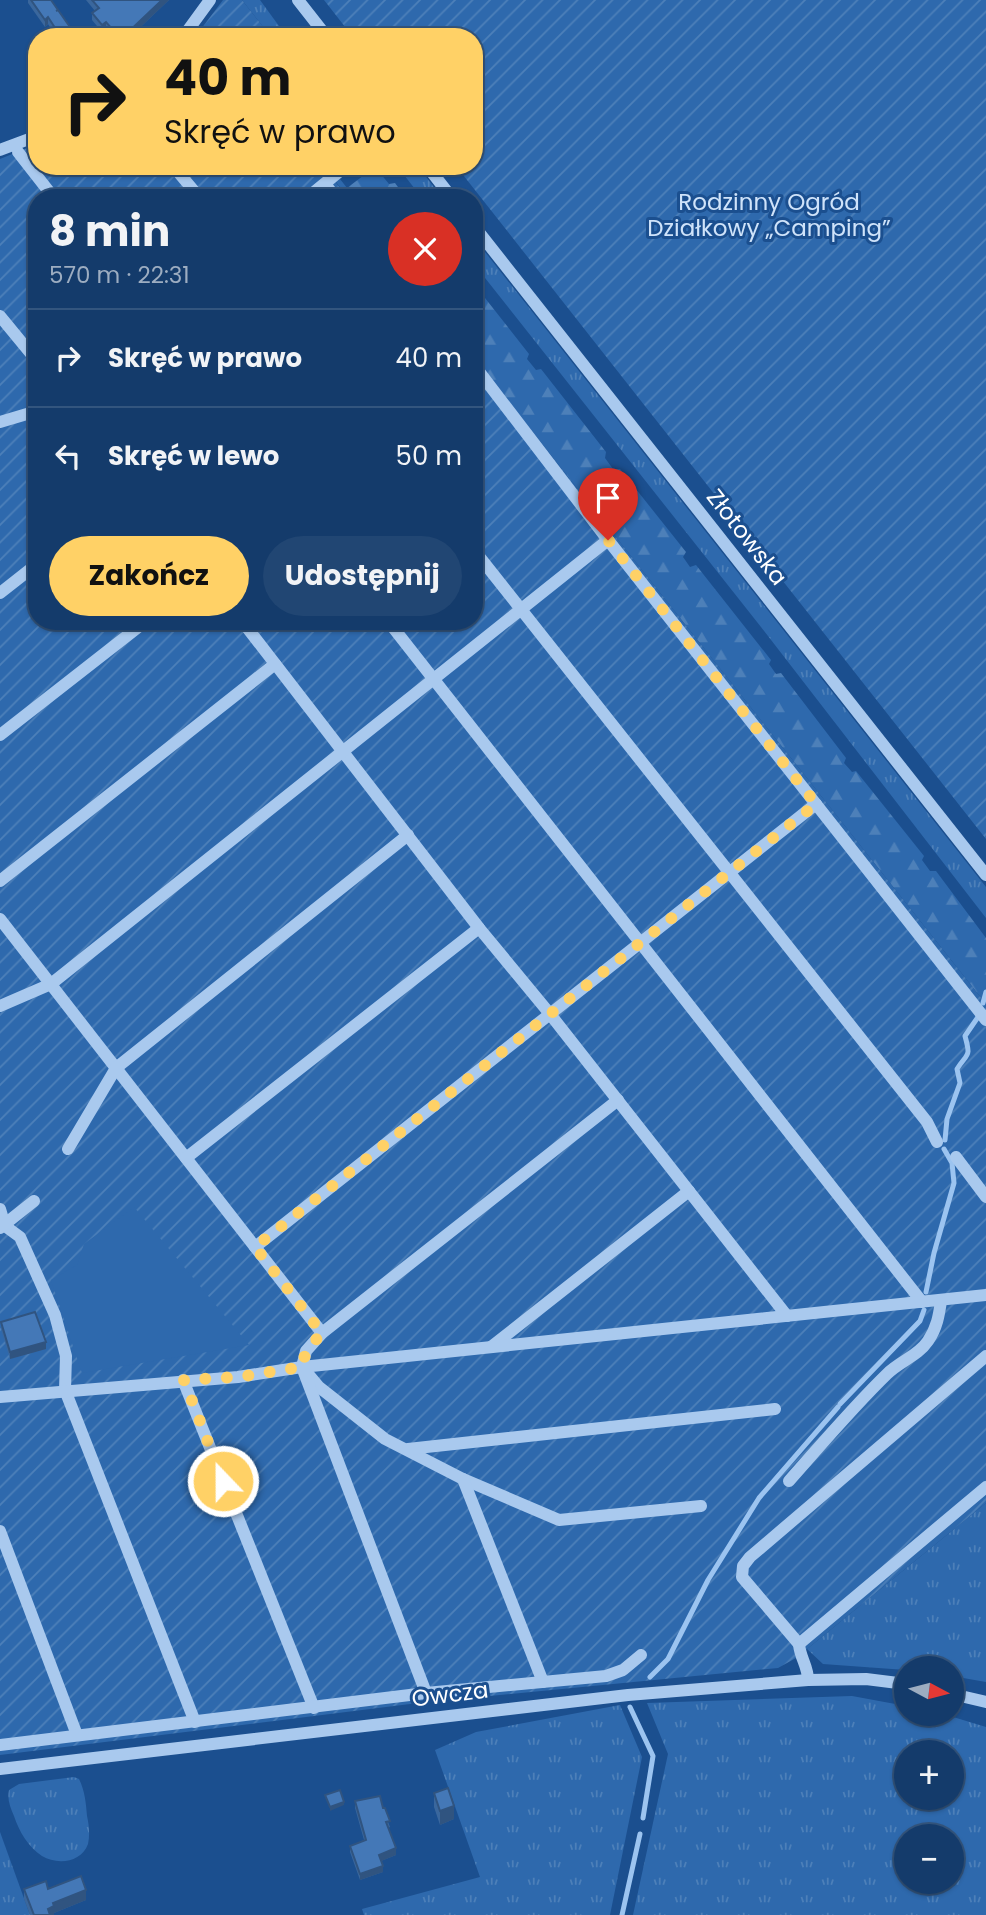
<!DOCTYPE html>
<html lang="pl">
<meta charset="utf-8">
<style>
body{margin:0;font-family:Poppins,sans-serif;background:#214673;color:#f1f3f6;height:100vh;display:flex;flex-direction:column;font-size:26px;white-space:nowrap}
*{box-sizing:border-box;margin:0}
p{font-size:23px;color:#9dadc1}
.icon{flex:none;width:38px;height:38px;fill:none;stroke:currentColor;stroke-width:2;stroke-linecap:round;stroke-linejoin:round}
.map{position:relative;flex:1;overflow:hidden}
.details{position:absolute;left:28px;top:189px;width:455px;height:441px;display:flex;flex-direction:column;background:#143b6b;border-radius:28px;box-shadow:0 2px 5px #0004,0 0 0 2px #33557e}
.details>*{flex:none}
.guide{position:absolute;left:28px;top:28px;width:455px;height:147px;border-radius:28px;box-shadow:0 2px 5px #0004,0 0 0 2px #33557e;background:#ffd166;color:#111;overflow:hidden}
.needle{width:46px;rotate:97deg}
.buttons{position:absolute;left:894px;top:1656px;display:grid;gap:14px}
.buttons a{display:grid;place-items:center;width:70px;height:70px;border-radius:50%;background:#143b6b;box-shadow:0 2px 5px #0004,0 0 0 2px #33557e;font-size:35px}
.pin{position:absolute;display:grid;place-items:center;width:60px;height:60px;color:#fff;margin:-72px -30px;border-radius:50% 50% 50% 0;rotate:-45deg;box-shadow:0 0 7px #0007}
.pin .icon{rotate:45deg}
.me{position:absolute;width:77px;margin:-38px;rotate:338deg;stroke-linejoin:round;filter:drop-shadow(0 0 5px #0008)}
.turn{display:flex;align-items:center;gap:24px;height:147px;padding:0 21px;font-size:32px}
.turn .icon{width:91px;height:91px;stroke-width:2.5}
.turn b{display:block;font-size:49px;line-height:60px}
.round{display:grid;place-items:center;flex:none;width:74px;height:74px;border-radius:37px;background:#214673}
.summary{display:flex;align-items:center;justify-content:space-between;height:119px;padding:0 21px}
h1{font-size:42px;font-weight:700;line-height:52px}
.primary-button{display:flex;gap:14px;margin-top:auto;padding:14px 21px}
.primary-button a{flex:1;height:80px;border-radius:42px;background:#ffd166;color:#111;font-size:28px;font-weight:700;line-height:80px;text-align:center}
.primary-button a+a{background:#214673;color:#f1f3f6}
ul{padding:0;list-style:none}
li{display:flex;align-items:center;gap:21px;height:98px;padding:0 21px;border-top:2px solid #33557e}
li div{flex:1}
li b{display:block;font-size:26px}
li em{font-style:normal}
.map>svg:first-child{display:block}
.grass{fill:url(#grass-tufts);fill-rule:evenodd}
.forest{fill:url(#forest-firs)}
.garden{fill:url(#garden-furrows)}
.pitch{fill:#2e69ad}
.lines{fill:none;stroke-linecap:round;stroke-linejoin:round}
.stream{stroke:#9cc4f0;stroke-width:5}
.minor{stroke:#a9c9ee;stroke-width:12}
.wall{fill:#3a679d}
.shaded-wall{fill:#305480}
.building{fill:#4478b7;stroke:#305480;stroke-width:2}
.route{stroke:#ffd166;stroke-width:12;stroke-dasharray:0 21.6}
.labels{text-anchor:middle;stroke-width:6;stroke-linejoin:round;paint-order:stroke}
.park-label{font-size:23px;fill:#cfe3fa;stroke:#1b4f8f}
.street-label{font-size:23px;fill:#fff;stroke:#1b4f8f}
</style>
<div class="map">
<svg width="986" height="1915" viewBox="0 0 986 1915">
<defs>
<pattern id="grass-tufts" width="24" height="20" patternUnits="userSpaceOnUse" patternTransform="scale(1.75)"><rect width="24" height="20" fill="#2e69ad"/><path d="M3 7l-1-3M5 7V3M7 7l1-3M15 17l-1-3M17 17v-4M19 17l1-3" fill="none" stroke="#4d80b9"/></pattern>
<pattern id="forest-firs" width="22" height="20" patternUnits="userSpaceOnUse" patternTransform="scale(1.75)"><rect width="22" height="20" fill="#2e69ad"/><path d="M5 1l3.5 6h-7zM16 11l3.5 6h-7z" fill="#4d80b9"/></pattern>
<pattern id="garden-furrows" width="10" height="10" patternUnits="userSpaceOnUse" patternTransform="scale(1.75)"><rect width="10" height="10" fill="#2e69ad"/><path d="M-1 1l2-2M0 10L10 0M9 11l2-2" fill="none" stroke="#4d80b9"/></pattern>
</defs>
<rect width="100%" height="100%" fill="#1b4f8f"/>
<g class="grass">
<path d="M 242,0 L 260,0 L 287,37 L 271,37 Z"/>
<path d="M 397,166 L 418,166 L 442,198 L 422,198 Z"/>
<path d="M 474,238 L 986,887 L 986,918 L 761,627 L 474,264 Z"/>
<path d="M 986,1503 L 986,1682 L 952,1676 L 952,1668 L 906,1668 L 906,1670 L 823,1664 L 807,1649 Z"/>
<path d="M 852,1696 L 906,1706 L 906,1713 L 940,1713 L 986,1727 L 986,1915 L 633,1915 L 668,1754 L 647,1703 ZM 906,1752 L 952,1752 L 952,1797 L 906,1797 ZM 906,1836 L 952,1836 L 952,1881 L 906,1881 Z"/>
<path d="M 620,1705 L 642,1757 L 610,1915 L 364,1915 L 362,1909 L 480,1877 L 435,1750 L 476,1732 Z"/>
<path d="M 74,1777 L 79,1779 C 85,1791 86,1804 87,1816 C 89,1825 90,1835 88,1844 C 81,1863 57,1865 42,1856 C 28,1847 19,1831 14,1816 C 10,1807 7,1799 9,1790 L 19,1784 Z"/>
<path d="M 0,1832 L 30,1915 L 0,1915 Z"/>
</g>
<g class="forest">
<path d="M 376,166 L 381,166 L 380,173 L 389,184 L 395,183 L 406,198 L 348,198 L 336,182 L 340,179 L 347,188 Z"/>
<path d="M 474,284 L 529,354 L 527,359 L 536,370 L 541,369 L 606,452 L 605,458 L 613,469 L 620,469 L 686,552 L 683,557 L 690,567 L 696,565 L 771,660 L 769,664 L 776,674 L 781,673 L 846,758 L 844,763 L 852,772 L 856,771 L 924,856 L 922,860 L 930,871 L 936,871 L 986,938 L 986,1004 L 474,358 Z"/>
</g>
<g class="garden">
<path d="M 223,0 L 242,0 L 271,37 L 195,37 Z"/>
<path d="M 324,0 L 986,0 L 986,839 L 456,166 L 474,166 L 474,37 L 353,37 Z"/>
<path d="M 37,144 L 37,166 L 323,166 L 348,198 L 37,198 L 37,621 L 474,621 L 474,358 L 986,1004 L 986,1503 L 796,1658 L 778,1668 L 418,1703 L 0,1755 L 0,159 Z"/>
</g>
<path class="pitch" d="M 134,1207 L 249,1345 L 82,1373 L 51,1280 L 77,1265 L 84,1244 Z"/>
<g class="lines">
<g class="stream">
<path d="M 983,1003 L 986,992"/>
<path d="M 945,1140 L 947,1119 L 960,1083 L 957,1069 C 968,1052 971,1058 965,1036 L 978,1017"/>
<path d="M 926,1292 L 934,1253 L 954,1183 L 952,1163 L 944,1149"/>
<path d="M 840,1404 L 920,1321 L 924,1310"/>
<path d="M 650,1677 L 668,1659 L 708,1580 L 759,1498 L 838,1407"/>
<path d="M 630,1707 L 653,1756 L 643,1818"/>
<path d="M 622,1915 L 640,1834"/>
</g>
<g class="minor">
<path d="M 298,0 L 327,37"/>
<path d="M 183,37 L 210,0"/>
<path d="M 0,150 L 37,136"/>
<path d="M 18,152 L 54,198"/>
<path d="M 173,166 L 200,198"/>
<path d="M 427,166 L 452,198"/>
<path d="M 325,184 L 336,198"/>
<path d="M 307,198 L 346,166"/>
<path d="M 474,226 L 986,875"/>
<path d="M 0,316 L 37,361"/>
<path d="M 474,365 L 608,540 L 986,1020"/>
<path d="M 0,422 L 37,411"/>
<path d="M 474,550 L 927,1122 L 937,1142"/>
<path d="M 0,593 L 37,564"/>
<path d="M 242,621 L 479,928 L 550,1014 L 787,1316"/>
<path d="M 388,621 L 922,1302"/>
<path d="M 0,735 L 146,621"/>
<path d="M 0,881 L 275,664"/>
<path d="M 0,919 L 322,1333"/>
<path d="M 0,1006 L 51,984 L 608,540"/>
<path d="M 68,1149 L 116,1068 L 408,835"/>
<path d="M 956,1157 L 986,1197"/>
<path d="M 186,1158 L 479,928"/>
<path d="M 0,1209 L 5,1226 L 20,1237 L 55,1315 L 66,1356 L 65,1390 L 195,1722"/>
<path d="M 0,1228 L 34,1201"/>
<path d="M 255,1247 L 816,804"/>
<path d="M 491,1347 L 689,1191"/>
<path d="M 986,1356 L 750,1557 L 743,1566 L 742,1577 L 799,1644 L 986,1487"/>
<path d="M 309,1375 L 319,1387 L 385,1439 L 463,1479 L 559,1520 L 701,1506"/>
<path d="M 183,1380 L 314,1708"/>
<path d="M 0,1397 L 238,1377 L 302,1367 L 986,1295"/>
<path d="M 408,1449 L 775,1409"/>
<path d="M 463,1479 L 543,1682"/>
<path d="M 789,1481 C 821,1445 852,1408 887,1374 C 900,1361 918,1356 928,1341 C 937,1328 939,1315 941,1301"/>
<path d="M 0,1531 L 77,1735"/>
<path d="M 799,1644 C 800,1658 808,1666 808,1680"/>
<path d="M 426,1693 L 302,1367 L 306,1351 L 322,1333 L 618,1100"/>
<path d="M 952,1694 L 986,1702"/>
<path d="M 0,1745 L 426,1693 L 606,1676 L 623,1670 L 641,1655"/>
<path d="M 0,1769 L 628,1695 L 808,1680 L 866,1679 L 906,1684"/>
</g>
</g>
<g class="wall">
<path d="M 28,0 L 51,0 L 77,37 L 56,37 L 48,24 L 45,27 L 28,3 Z"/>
<path d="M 86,0 L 169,0 L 130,37 L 113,37 L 106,29 L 102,32 L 92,20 L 92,13 L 95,11 Z"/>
<path d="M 1,1322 L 46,1349 L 10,1359 L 1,1329 Z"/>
<path d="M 434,1793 L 454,1819 L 440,1825 L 434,1807 Z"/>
<path d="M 355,1801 L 383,1808 L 390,1827 L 388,1828 L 396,1855 L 381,1861 L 383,1872 L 360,1880 L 350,1852 L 350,1846 L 364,1840 L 355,1808 Z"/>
<path d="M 24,1889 L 48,1889 L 86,1900 L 54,1913 L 54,1915 L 30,1915 L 24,1899 Z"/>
</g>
<g class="shaded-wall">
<path d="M 162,0 L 169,0 L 130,37 L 123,37 Z"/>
<path d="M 48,17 L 48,24 L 45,27 L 45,20 Z"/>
<path d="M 106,22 L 106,29 L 102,32 L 102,25 Z"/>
<path d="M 46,1342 L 46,1349 L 10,1359 L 10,1352 Z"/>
<path d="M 344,1802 L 344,1805 L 330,1811 L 330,1807 Z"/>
<path d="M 454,1806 L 454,1819 L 440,1825 L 440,1811 Z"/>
<path d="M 396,1848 L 396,1855 L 379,1862 L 379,1855 Z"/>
<path d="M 383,1866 L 383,1872 L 360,1880 L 360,1874 Z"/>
<path d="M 86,1890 L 86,1900 L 54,1913 L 54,1915 L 48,1915 L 48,1909 L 53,1903 Z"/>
</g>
<g class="building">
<path d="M 31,0 L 51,0 L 58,10 L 56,11 L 58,10 L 77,37 L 61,37 L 48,17 L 45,20 Z"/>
<path d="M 92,0 L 162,0 L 123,37 L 119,37 L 106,22 L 102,25 L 92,13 L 99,8 Z"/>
<path d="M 35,1312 L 46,1342 L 10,1352 L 1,1322 Z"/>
<path d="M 448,1788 L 454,1806 L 440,1811 L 434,1793 Z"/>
<path d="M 340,1790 L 344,1802 L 330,1807 L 325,1795 Z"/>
<path d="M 380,1796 L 383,1808 L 385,1808 L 390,1821 L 386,1822 L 396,1848 L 379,1855 L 383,1866 L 360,1874 L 350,1846 L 366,1840 L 355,1801 Z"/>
<path d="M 81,1876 L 86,1890 L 53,1903 L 54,1906 L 48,1909 L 50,1915 L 34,1915 L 24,1889 L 46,1881 L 48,1889 Z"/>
</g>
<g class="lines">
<path class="route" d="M 223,1481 L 184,1380 L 238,1377 L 302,1367 L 306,1351 L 322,1333 L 255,1247 L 816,804 L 608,540"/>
</g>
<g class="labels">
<g class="park-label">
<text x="769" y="210">Rodzinny Ogród<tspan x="769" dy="26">Działkowy „Camping”</tspan></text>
</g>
<g class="street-label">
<text transform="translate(747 537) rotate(52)" y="8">Złotowska</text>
<text transform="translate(450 1694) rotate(-7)" y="8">Owcza</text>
</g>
</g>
</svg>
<div class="buttons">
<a><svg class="needle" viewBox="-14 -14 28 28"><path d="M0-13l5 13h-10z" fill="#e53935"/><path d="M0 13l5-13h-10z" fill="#9dadc1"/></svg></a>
<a>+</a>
<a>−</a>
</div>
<div class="pin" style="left:608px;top:540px;background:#d93025"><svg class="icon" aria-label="arrive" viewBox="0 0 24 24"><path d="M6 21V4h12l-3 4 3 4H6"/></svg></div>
<svg class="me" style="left:223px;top:1481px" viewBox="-20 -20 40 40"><circle r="17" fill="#ffd166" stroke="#fff" stroke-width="3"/><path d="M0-11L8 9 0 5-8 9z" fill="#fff"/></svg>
<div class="guide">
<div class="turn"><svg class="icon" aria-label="right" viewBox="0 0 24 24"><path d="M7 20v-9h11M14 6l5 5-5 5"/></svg><div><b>40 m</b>Skręć w prawo</div></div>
</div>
<section class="details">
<div class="summary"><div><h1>8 min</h1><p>570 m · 22:31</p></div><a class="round" style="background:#d93025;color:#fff"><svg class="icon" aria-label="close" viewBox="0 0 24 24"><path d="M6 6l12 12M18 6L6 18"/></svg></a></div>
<ul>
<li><svg class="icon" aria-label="right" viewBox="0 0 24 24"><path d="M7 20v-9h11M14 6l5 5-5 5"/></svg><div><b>Skręć w prawo</b></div><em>40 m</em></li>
<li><svg class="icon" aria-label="left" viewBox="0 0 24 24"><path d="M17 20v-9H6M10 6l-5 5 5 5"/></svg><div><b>Skręć w lewo</b></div><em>50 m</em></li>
</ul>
<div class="primary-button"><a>Zakończ</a><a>Udostępnij</a></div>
</section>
</div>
